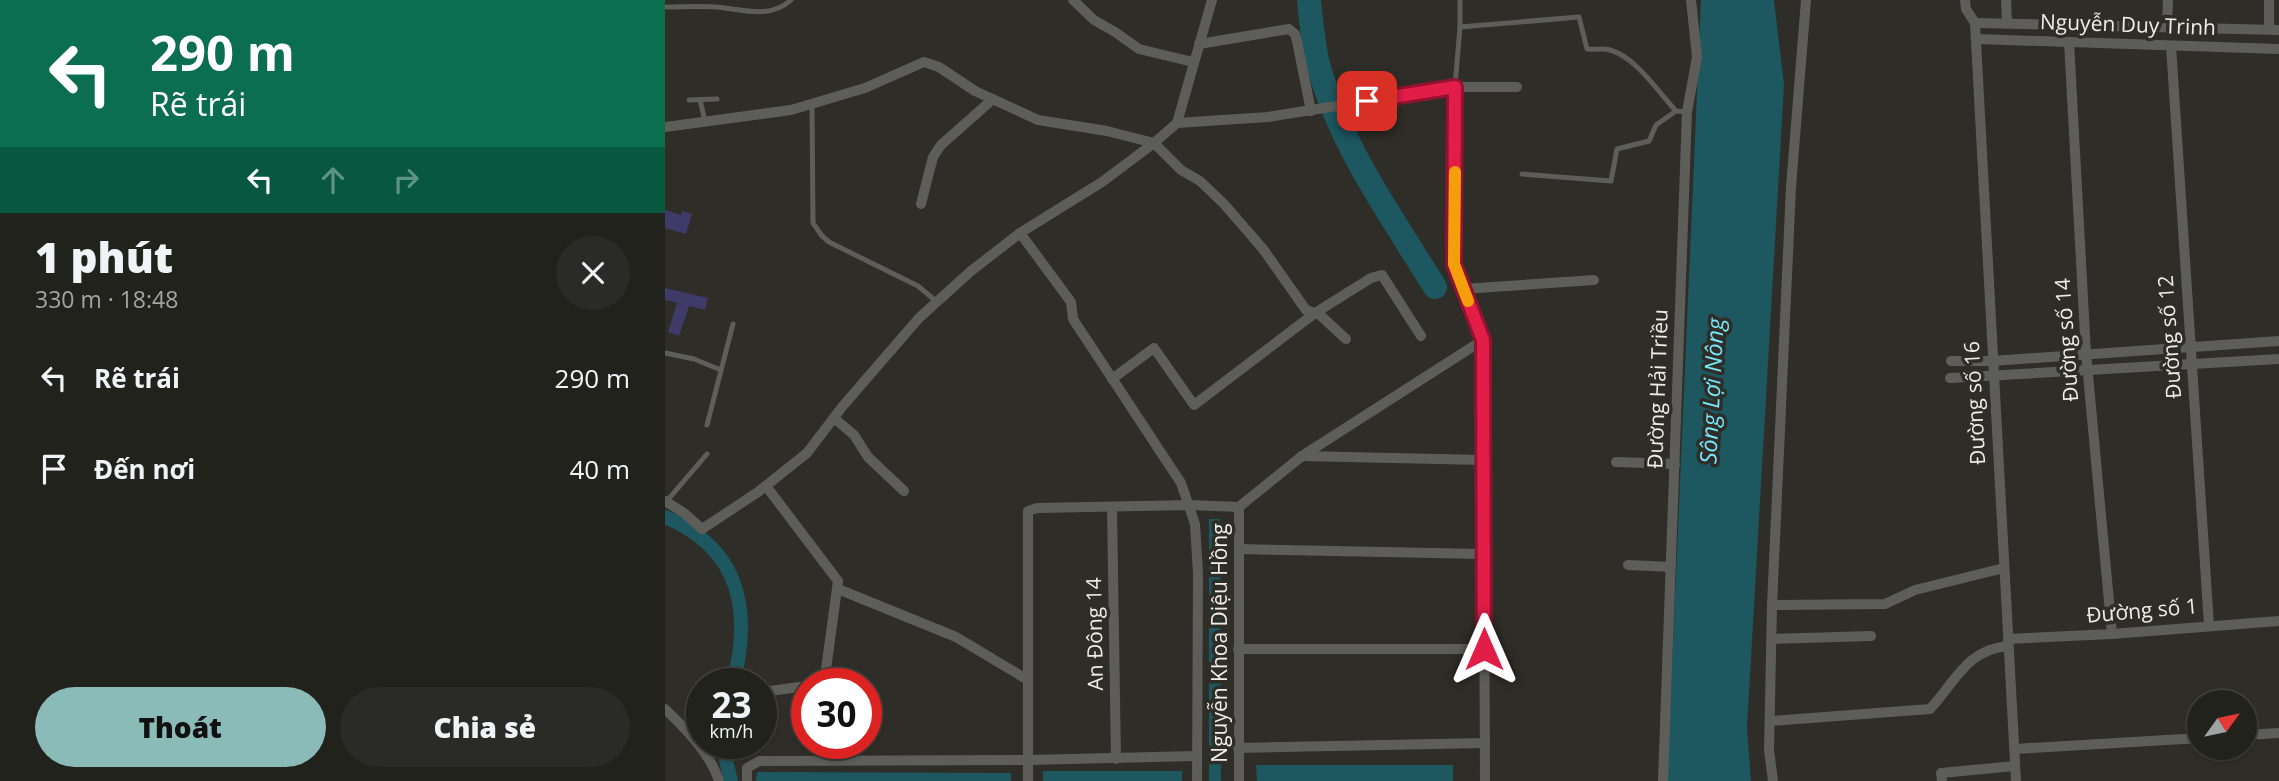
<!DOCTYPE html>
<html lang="vi">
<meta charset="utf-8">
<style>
body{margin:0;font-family:"Open Sans",sans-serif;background:#2a2a26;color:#f1f3f6;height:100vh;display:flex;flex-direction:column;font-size:26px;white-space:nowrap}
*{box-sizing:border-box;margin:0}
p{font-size:23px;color:#a2a4a4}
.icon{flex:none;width:38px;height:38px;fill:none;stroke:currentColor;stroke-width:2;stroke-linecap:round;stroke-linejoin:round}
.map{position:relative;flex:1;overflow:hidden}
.sheet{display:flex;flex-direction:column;background:#22221d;width:665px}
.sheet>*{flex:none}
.guide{background:#0b6e4f;color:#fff;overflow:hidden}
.needle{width:46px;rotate:57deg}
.controls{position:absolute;left:1522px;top:690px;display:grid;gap:14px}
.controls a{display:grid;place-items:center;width:70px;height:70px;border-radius:50%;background:#22221d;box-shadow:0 2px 5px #0004,0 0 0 2px #3f3f3b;font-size:35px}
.speed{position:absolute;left:21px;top:668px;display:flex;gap:14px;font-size:35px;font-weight:700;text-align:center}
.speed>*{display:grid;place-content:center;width:91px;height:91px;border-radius:50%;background:#22221d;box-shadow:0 2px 5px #0004,0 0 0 2px #3f3f3b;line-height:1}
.speed small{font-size:18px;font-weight:400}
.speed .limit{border:10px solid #d22;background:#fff;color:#111}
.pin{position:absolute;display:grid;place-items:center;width:60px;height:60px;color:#fff;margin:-30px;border-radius:14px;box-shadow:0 4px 10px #0006}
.me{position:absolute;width:77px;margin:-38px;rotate:0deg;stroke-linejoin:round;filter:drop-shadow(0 0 5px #0008)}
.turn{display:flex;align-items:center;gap:24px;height:147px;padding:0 35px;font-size:32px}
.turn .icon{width:91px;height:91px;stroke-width:2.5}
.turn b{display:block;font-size:49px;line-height:60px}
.lanes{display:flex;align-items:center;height:66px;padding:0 35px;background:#0003;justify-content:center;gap:35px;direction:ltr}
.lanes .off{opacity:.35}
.round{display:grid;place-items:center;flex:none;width:74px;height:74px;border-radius:37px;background:#2a2a26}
.head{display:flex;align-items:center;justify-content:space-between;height:119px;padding:0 35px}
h1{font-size:42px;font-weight:800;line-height:52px}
.primary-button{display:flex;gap:14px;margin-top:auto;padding:14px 35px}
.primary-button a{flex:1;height:80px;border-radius:42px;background:#8bbbb9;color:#111;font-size:28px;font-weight:800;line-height:80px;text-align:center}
.primary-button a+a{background:#2a2a26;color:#f1f3f6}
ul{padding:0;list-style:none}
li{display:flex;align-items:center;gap:21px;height:91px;padding:0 35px}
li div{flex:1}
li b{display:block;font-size:26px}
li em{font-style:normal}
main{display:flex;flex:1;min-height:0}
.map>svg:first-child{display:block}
.water{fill:#1d5760}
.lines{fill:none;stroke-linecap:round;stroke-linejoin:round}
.canal{stroke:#1d5760;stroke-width:14}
.river{stroke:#1d5760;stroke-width:24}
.building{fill:#3f3a67}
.service{stroke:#5d5d5a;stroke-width:5}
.minor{stroke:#5d5d5a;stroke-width:10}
.route-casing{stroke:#92132f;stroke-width:18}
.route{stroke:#e11d48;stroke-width:12}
.slow{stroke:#f59e0b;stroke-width:12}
.labels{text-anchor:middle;stroke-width:7;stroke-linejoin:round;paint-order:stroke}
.street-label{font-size:21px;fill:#eeede9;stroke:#2e2d27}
.water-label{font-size:23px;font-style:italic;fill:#78e7fb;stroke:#2e2d27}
</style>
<main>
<section class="sheet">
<div class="guide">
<div class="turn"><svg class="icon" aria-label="left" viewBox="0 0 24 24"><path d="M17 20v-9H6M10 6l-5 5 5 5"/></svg><div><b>290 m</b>Rẽ trái</div></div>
<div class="lanes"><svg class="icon" aria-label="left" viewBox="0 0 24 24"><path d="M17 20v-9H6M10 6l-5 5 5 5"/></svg><svg class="icon off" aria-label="ahead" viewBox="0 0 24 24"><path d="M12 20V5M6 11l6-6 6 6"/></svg><svg class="icon off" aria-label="right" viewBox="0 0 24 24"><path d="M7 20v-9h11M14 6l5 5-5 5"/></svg></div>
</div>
<div class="head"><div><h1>1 phút</h1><p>330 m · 18:48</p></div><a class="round"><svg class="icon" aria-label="close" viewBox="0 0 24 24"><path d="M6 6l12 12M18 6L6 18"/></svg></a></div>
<ul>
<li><svg class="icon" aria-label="left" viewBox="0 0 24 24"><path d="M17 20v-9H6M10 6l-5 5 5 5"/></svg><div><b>Rẽ trái</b></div><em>290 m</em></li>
<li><svg class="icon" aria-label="arrive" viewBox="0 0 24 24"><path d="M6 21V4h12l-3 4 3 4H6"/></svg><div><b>Đến nơi</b></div><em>40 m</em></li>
</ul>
<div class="primary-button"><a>Thoát</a><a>Chia sẻ</a></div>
</section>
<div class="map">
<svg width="1614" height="781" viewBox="0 0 1614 781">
<rect width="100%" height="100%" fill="#2e2d27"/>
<g class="water">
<path d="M 1036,0 L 1109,0 L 1119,85 L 1082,728 L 1086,781 L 1002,781 Z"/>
<path d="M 544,519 L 555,519 L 556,781 L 544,781 Z"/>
<path d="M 591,765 L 788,765 L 788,781 L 592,781 Z"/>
<rect x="378" y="771" width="139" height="10"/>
<path d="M 92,772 L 346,773 L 346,781 L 91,781 Z"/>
</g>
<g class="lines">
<g class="canal">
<path d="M 0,517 C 76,549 87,611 68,684"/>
<path d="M 57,744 L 66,781"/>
</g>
<path class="river" d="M 644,0 C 646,21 648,43 653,64 C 675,145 726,216 770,287"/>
</g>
<g class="building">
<path d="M 0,210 L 16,215 L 17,211 L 27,214 L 21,234 L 0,228 Z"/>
<path d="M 0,288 L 43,298 L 40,310 L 24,306 L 14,336 L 3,332 L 12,303 L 0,300 Z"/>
</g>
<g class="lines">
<g class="service">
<path d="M 795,0 L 795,27"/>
<path d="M 0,7 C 17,7 34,6 51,7 C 77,9 104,20 126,0"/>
<path d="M 790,86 L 795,27 L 914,17 L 922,49 C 929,50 938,48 945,50 C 971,57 993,92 1011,111 L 1022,112"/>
<path d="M 24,100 L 52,99"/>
<path d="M 35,100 L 40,121"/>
<path d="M 147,104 L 148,223 L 157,236 L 164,242 L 253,286 L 272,302"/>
<path d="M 857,174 L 946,181 L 952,149 L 984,141 L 991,125 L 1011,111"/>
<path d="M 0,353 L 29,359 L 56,370"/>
<path d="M 42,425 L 68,324"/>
<path d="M 1,502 L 42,454"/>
</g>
<g class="minor">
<path d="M 408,0 L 429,20 L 450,32 L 474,49 L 528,62"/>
<path d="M 1300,0 L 1301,9 L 1310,23"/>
<path d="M 1341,0 L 1342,23"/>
<path d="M 1310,23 L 1351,781"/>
<path d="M 1310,23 L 1614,30"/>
<path d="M 1502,25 L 1503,0"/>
<path d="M 1604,29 L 1604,0"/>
<path d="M 1311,39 L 1614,49"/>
<path d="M 1404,42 L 1421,353 L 1447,634"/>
<path d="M 534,44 L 624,29 L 630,34 L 632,41 L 646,111"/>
<path d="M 1506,46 L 1544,625"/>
<path d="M 790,87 L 789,264 L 818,340 L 820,781"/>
<path d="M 512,123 L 547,0"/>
<path d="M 0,127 L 126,110 L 200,88 L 259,62 L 274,67 L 310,91 L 373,120 L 442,131 L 489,143 L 512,123 L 603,117 L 790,87 L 852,87"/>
<path d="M 256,204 L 268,157 L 276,145 L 328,99"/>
<path d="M 355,233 L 406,302 L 408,319 L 516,483 L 530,524 L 533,574 L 532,781"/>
<path d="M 798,289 L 929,280"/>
<path d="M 1286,361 L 1327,361 L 1614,341"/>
<path d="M 1285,378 L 1614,359"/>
<path d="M 447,379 L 489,348 L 529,405 L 650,313 L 706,278 L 717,275 L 756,336"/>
<path d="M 169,418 L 189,435 L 203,457 L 239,491"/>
<path d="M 637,456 L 818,460"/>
<path d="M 951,462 L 1010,464"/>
<path d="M 101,486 L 173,581 L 159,684"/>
<path d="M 0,501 L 19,513 L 37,529 L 93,492 L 142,453 L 177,407 L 254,318 L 306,271 L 355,233 L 437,182 L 489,143 L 516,170 L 535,181 L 559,204 L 598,249 L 641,310 L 655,315 L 681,339"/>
<path d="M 447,508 L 451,759"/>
<path d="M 574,549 L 819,554"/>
<path d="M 963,565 L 1006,567"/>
<path d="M 173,589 L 291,637 L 363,680"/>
<path d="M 1107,605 L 1220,604 L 1250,590 L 1339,568"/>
<path d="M 1107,639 L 1206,636"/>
<path d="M 1343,639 L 1447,634 L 1614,621"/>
<path d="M 573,649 L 819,649"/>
<path d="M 97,692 L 142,686"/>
<path d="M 0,709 C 21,729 45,753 54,781"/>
<path d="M 1105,721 L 1265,709 C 1291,681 1301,650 1343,646"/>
<path d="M 1580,735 L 1614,733"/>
<path d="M 573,748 L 820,743"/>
<path d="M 1350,749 L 1535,738"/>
<path d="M 82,781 L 82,768 L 94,761 L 363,760 L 531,756"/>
<path d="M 363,781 L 363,511 L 372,508 L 525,505 L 574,507"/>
<path d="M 574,781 L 574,507 L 637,456 L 818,340"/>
<path d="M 998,781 L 1022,112 L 1032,57 L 1026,0"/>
<path d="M 1108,781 L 1104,750 L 1107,605 L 1126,187 L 1141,0"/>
<path d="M 1277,781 L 1276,773 L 1350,766"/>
</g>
</g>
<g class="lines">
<defs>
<path id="route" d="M 702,101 L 790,87 L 789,264 L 818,340 L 819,649"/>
</defs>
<use href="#route" class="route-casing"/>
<use href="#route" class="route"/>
<path class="slow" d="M 790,172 L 789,264 L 803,301"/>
</g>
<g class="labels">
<g class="street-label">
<text transform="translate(1463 25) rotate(2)" y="7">Nguyễn Duy Trinh</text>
<text transform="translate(1505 337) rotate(-94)" y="7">Đường số 12</text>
<text transform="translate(1402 340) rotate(-94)" y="7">Đường số 14</text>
<text transform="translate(993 389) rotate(-88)" y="7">Đường Hải Triều</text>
<text transform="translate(1310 403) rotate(-93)" y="7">Đường số 16</text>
<text transform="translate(1477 611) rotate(-5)" y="7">Đường số 1</text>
<text transform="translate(430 634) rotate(-91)" y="7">An Đông 14</text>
<text transform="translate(555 643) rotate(-90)" y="7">Nguyễn Khoa Diệu Hồng</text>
</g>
<g class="water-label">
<text transform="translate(1047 391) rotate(-87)" y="8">Sông Lợi Nông</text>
</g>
</g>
</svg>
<div class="controls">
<a><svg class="needle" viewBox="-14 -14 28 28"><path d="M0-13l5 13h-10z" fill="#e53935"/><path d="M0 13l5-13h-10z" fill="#a2a4a4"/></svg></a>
</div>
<div class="speed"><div>23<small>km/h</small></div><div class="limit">30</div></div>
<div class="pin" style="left:702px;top:101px;background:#d93025"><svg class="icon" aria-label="arrive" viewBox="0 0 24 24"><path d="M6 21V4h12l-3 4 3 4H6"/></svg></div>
<svg class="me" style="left:819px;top:649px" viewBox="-20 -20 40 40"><path d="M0-17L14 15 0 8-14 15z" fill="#e11d48" stroke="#fff" stroke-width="4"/></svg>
</div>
</main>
